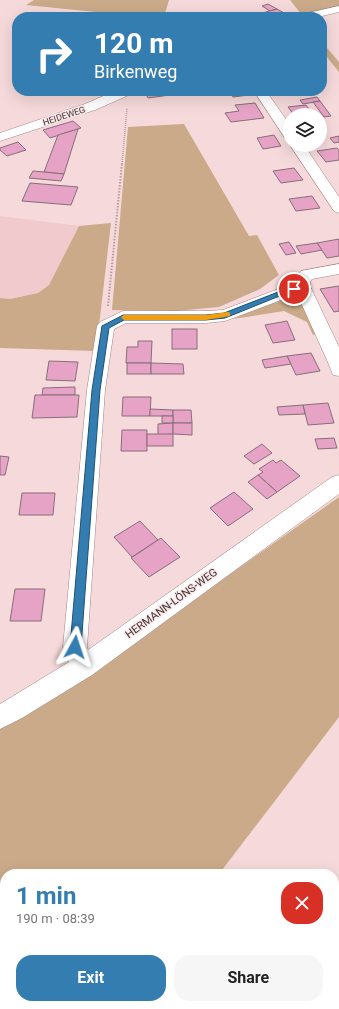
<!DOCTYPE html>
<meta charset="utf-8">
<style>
body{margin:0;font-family:Roboto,sans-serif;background:#f6f6f6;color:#222;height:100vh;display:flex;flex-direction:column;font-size:15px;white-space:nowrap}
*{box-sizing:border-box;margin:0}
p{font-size:13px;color:#767676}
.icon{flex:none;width:22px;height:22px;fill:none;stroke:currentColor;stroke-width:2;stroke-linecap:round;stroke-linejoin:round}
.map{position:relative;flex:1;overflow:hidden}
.side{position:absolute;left:0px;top:869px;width:339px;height:140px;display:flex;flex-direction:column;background:#fff;border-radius:16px 16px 0 0;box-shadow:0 4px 16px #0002}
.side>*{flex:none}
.banner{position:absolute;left:12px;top:12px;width:315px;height:84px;border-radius:16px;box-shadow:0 4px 16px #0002;background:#347db1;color:#fff;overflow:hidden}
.controls{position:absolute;left:283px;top:108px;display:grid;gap:8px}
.controls a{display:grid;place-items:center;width:44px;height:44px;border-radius:50%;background:#fff;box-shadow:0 4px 16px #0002;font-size:20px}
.pin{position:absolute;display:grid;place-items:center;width:34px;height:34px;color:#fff;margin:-17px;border:2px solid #fff;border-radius:50%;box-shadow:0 1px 4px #0007}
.me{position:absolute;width:44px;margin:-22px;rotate:5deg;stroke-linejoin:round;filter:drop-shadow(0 0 3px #0008)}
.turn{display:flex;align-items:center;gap:14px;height:84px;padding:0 16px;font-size:18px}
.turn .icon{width:52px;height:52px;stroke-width:2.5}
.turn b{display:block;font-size:28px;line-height:34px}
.round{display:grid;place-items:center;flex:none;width:42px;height:42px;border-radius:16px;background:#f6f6f6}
.overview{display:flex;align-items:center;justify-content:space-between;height:68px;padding:0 16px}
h1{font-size:24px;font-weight:700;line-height:30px;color:#347db1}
.primary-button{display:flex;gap:8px;margin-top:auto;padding:8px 16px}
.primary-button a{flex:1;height:46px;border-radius:16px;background:#347db1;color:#fff;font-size:16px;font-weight:700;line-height:46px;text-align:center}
.primary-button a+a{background:#f6f6f6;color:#222}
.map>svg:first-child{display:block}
.built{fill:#f0cacc}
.green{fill:#caaa89}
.building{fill:#e7a3c5;stroke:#856f7a}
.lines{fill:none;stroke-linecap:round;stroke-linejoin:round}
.street-casing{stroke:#a08688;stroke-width:1}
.path-far1{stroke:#b49d9e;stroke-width:1.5;stroke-dasharray:1 1;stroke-linecap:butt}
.path{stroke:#b49d9e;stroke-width:2;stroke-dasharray:1.5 1.5;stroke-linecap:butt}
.street{fill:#fff;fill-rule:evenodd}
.route{fill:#347db1;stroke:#225173}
.slow{fill:#f59e0b}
.labels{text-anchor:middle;stroke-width:3;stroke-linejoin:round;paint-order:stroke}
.far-street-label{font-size:9px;fill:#413637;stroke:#fbe9ea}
.street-label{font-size:11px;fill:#413637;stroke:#fbe9ea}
</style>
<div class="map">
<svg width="339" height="1009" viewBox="0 0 339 1009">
<rect width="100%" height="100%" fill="#f6d9da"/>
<path class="built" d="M 0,216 L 79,226 L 49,285 L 38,293 L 10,299 L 0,298 Z"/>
<g class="green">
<path d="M 34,0 L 169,0 L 164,17 L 136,17 L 136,16 L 26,5 Z"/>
<path d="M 290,0 L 339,0 L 339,6 L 302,15 Z"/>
<path d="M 322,42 L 339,62 L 339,72 L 322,51 Z"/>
<path d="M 184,124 L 249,236 L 257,235 L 279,275 L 260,289 L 219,307 L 176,311 L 112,310 L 128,127 Z"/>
<path d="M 111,223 L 96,351 L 0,348 L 0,298 L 10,299 L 38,293 L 49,285 L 79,226 Z"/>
<path d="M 291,294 L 297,295 L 302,298 L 317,334 L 313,335 L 307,322 L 284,311 L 233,319 Z"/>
<path d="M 339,497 L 339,717 L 219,874 L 5,874 L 5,1004 L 119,1004 L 115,1009 L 0,1009 L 0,727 L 76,685 L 120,652 Z"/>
</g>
<g class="building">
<path d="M 268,4 L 277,9 L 270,11 L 262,6 Z"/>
<path d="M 277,9 L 286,14 L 277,17 L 269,17 L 262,13 Z"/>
<path d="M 144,91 L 175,91 L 177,94 L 148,98 Z"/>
<path d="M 229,91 L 246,91 L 249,95 L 233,97 Z"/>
<path d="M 317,97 L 320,101 L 303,104 L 300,100 Z"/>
<path d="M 320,101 L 331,116 L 324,117 L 313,102 Z"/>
<path d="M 255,103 L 264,118 L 231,122 L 225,113 L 239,111 L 235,105 Z"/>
<path d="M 306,105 L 313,115 L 294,115 L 288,107 Z"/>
<path d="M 73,121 L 81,128 L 50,138 L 43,130 Z"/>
<path d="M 78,129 L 64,174 L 44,172 L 58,135 Z"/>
<path d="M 274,135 L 281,146 L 263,149 L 257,138 Z"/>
<path d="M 339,136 L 339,142 L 334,143 L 330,138 Z"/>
<path d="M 18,142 L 26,150 L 7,156 L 0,150 L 0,148 Z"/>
<path d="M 337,148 L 339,150 L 339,160 L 326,162 L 317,151 Z"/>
<path d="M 294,168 L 303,180 L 281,183 L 273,171 Z"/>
<path d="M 33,171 L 44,172 L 64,174 L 61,181 L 29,178 Z"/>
<path d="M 30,183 L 78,187 L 71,205 L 22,201 Z"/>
<path d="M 312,196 L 320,208 L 296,211 L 289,199 Z"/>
<path d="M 339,239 L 339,256 L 327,258 L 317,243 Z"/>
<path d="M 289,242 L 296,253 L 286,255 L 279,244 Z"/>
<path d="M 317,243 L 322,250 L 301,254 L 296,246 Z"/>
<path d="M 339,286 L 339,311 L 334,312 L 320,289 Z"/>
<path d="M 287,321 L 295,340 L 273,343 L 265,325 Z"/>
<rect x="172" y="329" width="25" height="20"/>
<path d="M 138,341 L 152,341 L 151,363 L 126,363 L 127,347 L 138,347 Z"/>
<path d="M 311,353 L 320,371 L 296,375 L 287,356 Z"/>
<path d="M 287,356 L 291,364 L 265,368 L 262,360 Z"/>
<path d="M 49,361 L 78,362 L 75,381 L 46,380 Z"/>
<rect x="127" y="363" width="24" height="11"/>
<path d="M 151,363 L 183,364 L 184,374 L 151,374 Z"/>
<path d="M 75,387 L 75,395 L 42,395 L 43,388 Z"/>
<path d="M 35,395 L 79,395 L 77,417 L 32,418 Z"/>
<path d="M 123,397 L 151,397 L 150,416 L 122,416 Z"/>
<path d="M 328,403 L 334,423 L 308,425 L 303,405 Z"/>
<path d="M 303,405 L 305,414 L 279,415 L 277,407 Z"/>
<path d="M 150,409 L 173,410 L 173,416 L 150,416 Z"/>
<path d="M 173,410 L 191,410 L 192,423 L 173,423 Z"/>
<rect x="162" y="416" width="11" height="7"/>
<path d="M 173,423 L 173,434 L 158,435 L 158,424 Z"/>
<path d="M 173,423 L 192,423 L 192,435 L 173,434 Z"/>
<path d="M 122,430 L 147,430 L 147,451 L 121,451 Z"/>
<rect x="147" y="434" width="26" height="12"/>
<path d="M 334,438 L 337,448 L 318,449 L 315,439 Z"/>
<path d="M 262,444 L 272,453 L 254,464 L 244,456 Z"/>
<path d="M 0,456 L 9,457 L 5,475 L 0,475 Z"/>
<path d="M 273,460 L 276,463 L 281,460 L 300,476 L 277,492 L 258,475 L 263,472 L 259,469 Z"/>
<path d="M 258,475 L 277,492 L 267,499 L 248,482 Z"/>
<path d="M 234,492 L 253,509 L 228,526 L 210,508 Z"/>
<path d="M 22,493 L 55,493 L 53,515 L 19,515 Z"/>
<path d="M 140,521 L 158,540 L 132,557 L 114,537 Z"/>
<path d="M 161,538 L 180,557 L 149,577 L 131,558 Z"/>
<path d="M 15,589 L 45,589 L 41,621 L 10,621 Z"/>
</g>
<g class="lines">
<defs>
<g id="street">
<path d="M 339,6 L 339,12 L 318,17 L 297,17 L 299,15 Z"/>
<path d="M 115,91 L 132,91 L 131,94 L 95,110 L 0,141 L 0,133 L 85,104 Z"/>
<path d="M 254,91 L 266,91 L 290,125 L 290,139 L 285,138 Z"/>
<path d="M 290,145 L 304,145 L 339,197 L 339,213 L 334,211 Z"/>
<path d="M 339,264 L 339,274 L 312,279 L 310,282 L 310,286 L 339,347 L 339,376 L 333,375 L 327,360 L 297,294 L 225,321 L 206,323 L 126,323 L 114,329 L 105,390 L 87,647 L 88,650 L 332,477 L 339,475 L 339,494 L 92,675 L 22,718 L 0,729 L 0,704 L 69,662 L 63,647 L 87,390 L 97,326 L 100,322 L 123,311 L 206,311 L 223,310 L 294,283 L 301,271 Z"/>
</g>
</defs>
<use href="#street" class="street-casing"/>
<path class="path-far1" d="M 122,164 L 127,108"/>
<path class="path" d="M 108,306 L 122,163"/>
<use href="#street" class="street"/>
</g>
<path class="route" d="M 291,287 L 296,287 L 297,289 L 225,318 L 206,320 L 124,320 L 109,328 L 100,390 L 81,647 L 79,650 L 75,652 L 72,650 L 70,647 L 92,390 L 102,326 L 123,315 L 206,315 L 224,313 Z"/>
<path class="slow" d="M 228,312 L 230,313 L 230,316 L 206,320 L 124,320 L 121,317 L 124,315 L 206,315 Z"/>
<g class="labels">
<g class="far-street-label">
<text transform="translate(64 116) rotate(-18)" y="3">HEIDEWEG</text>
</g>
<g class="street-label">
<text transform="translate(171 603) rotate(-36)" y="4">HERMANN-LÖNS-WEG</text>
</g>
</g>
</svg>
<div class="controls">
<a><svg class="icon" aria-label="layers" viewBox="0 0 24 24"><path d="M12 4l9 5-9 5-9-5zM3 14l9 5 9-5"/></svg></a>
</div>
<div class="pin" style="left:294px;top:289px;background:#d93025"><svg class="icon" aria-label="arrive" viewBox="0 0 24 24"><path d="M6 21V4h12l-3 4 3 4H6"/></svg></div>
<svg class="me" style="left:75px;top:647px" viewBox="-20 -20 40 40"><path d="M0-17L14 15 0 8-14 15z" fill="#347db1" stroke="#fff" stroke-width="4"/></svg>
<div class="banner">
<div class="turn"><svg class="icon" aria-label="right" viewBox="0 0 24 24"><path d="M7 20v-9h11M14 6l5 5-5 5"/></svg><div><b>120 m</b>Birkenweg</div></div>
</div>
<section class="side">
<div class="overview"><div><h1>1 min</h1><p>190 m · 08:39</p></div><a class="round" style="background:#d93025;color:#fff"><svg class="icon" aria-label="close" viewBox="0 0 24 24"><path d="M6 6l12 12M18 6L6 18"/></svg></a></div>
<div class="primary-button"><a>Exit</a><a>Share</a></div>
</section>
</div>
